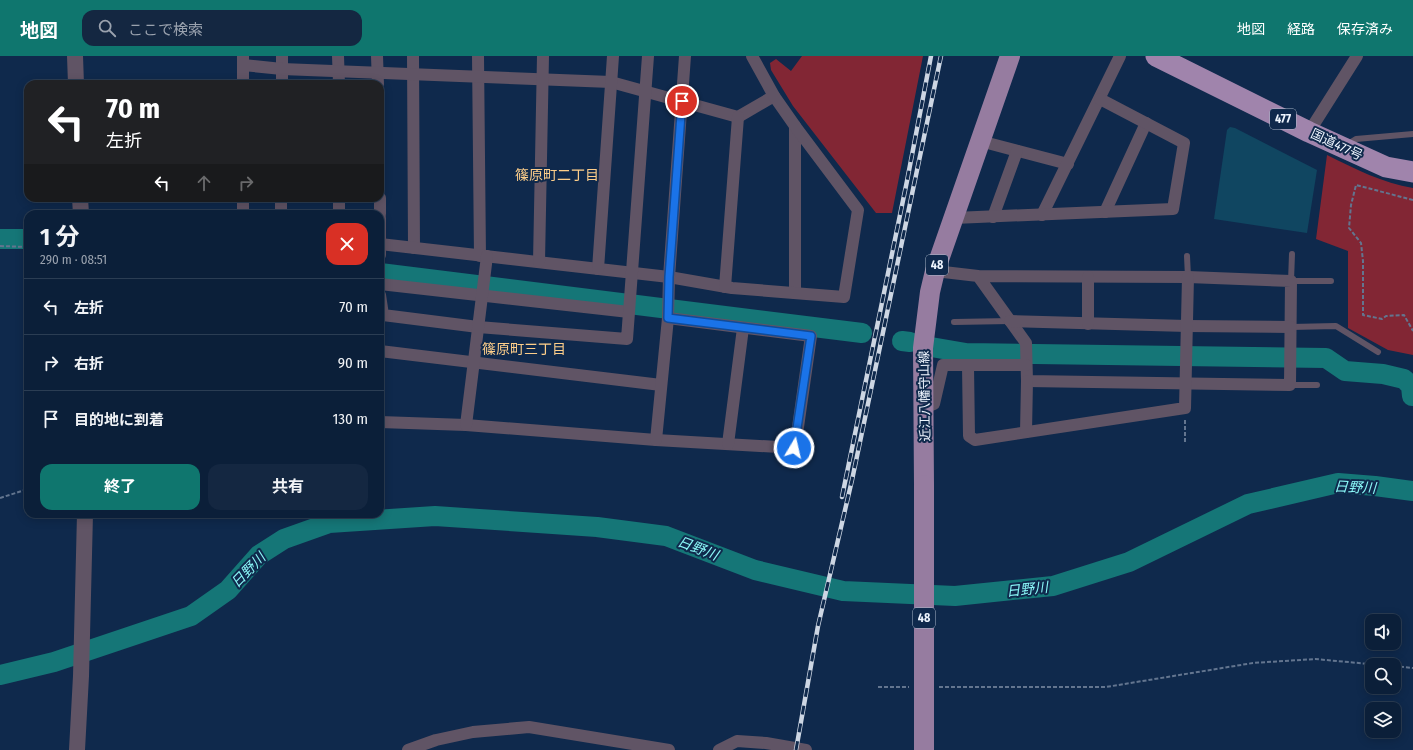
<!DOCTYPE html>
<html lang="ja">
<meta charset="utf-8">
<style>
body{margin:0;font-family:"Fira Sans Condensed","Noto Sans JP",sans-serif;background:#142741;color:#f1f3f6;height:100vh;display:flex;flex-direction:column;font-size:15px;white-space:nowrap}
*{box-sizing:border-box;margin:0}
p{font-size:13px;color:#9aa2ae}
.icon{flex:none;width:22px;height:22px;fill:none;stroke:currentColor;stroke-width:2;stroke-linecap:round;stroke-linejoin:round}
.map{position:relative;flex:1;overflow:hidden}
.details{position:absolute;left:24px;top:154px;width:360px;height:308px;display:flex;flex-direction:column;background:#0b1f39;border-radius:12px;box-shadow:0 2px 10px #0003,0 0 0 1px #2b3d53}
.details>*{flex:none}
.banner{position:absolute;left:24px;top:24px;width:360px;height:122px;border-radius:12px;box-shadow:0 2px 10px #0003,0 0 0 1px #2b3d53;background:#202124;color:#fff;overflow:hidden}
.buttons{position:absolute;left:1365px;top:558px;display:grid;gap:8px}
.buttons a{display:grid;place-items:center;width:36px;height:36px;border-radius:8px;background:#0b1f39;box-shadow:0 2px 10px #0003,0 0 0 1px #2b3d53;font-size:20px}
.pin{position:absolute;display:grid;place-items:center;width:34px;height:34px;color:#fff;margin:-17px;border:2px solid #fff;border-radius:50%;box-shadow:0 1px 4px #0007}
.me{position:absolute;width:44px;margin:-22px;rotate:9deg;stroke-linejoin:round;filter:drop-shadow(0 0 3px #0008)}
.turn{display:flex;align-items:center;gap:14px;height:84px;padding:0 16px;font-size:18px}
.turn .icon{width:52px;height:52px;stroke-width:2.5}
.turn b{display:block;font-size:28px;line-height:34px}
.lanes{display:flex;align-items:center;height:38px;padding:0 16px;background:#0003;justify-content:center;gap:20px;direction:ltr}
.lanes .off{opacity:.35}
.round{display:grid;place-items:center;flex:none;width:42px;height:42px;border-radius:12px;background:#142741}
.overview{display:flex;align-items:center;justify-content:space-between;height:68px;padding:0 16px}
h1{font-size:24px;font-weight:700;line-height:30px}
.primary-button{display:flex;gap:8px;margin-top:auto;padding:8px 16px}
.primary-button a{flex:1;height:46px;border-radius:12px;background:#0f766e;color:#fff;font-size:16px;font-weight:700;line-height:46px;text-align:center}
.primary-button a+a{background:#142741;color:#f1f3f6}
ul{padding:0;list-style:none}
li{display:flex;align-items:center;gap:12px;height:56px;padding:0 16px;border-top:1px solid #2b3d53}
li div{flex:1}
li b{display:block;font-size:15px}
li em{font-style:normal}
header{display:flex;align-items:center;gap:24px;box-sizing:border-box;height:56px;padding:0 20px;background:#0f766e;color:#fff}
header strong{font-size:19px}
nav{display:flex;gap:22px;margin-inline-start:auto;font-size:14px}
.search{width:280px;height:36px;background:#142741;display:flex;align-items:center;gap:10px;box-sizing:border-box;padding:0 14px;border-radius:12px;color:#9aa2ae;font-size:15px}
.map>svg:first-child{display:block}
.green{fill:#822634}
.lines{fill:none;stroke-linecap:round;stroke-linejoin:round}
.river{stroke:#157677;stroke-width:20}
.building{fill:#104661}
.path{stroke:#63758f;stroke-width:2;stroke-dasharray:4 2;stroke-linecap:butt}
.service{stroke:#605465;stroke-width:6}
.minor{stroke:#605465;stroke-width:12}
.tertiary{stroke:#605465;stroke-width:16}
.primary{stroke:#967ca0;stroke-width:20}
.trunk{stroke:#a084ac;stroke-width:21}
.rail-casing{stroke:#cdd6e3;stroke-width:4.5}
.rail{stroke:#0f294c;stroke-width:3;stroke-dasharray:9;stroke-linecap:butt}
.primary-bridge{stroke:#967ca0;stroke-width:20}
.route-casing{stroke:#114b97;stroke-width:10}
.route{stroke:#1a73e8;stroke-width:7}
.labels{text-anchor:middle;stroke-width:4;stroke-linejoin:round;paint-order:stroke}
.shield{fill:#0f294c;stroke:#abb8c9;stroke-width:1}
.shield-label{font-size:12px;font-weight:bold;fill:#eef5fe}
.street-label{font-size:13px;fill:#eef5fe;stroke:#0f294c}
.neighbourhood-label{font-size:14px;fill:#fdce8a;stroke:#0f294c}
.water-label{font-size:14px;font-style:italic;fill:#8bf8f8;stroke:#0f294c}
</style>
<header>
<strong>地図</strong>
<div class="search"><svg class="icon" aria-label="search" viewBox="0 0 24 24"><circle cx="10" cy="10" r="6"/><path d="M15 15l6 6"/></svg>ここで検索</div>
<nav><a>地図</a><a>経路</a><a>保存済み</a></nav>
</header>
<div class="map">
<svg width="1413" height="694" viewBox="0 0 1413 694">
<rect width="100%" height="100%" fill="#0f294c"/>
<g class="green">
<path d="M 802,0 L 923,0 L 892,157 L 876,157 L 793,50 L 771,14 L 770,7 L 776,3 L 791,15 Z"/>
<path d="M 1327,99 C 1355,113 1383,127 1413,132 L 1413,299 L 1388,294 L 1348,272 L 1348,195 L 1316,183 Z"/>
</g>
<g class="lines">
<g class="river">
<path d="M 0,183 L 28,183"/>
<path d="M 380,217 L 862,277"/>
<path d="M 902,285 L 910,286"/>
<path d="M 931,291 L 966,297 L 1326,302 L 1345,315 L 1383,318 L 1404,323 L 1411,330 L 1412,340"/>
<path d="M 0,619 L 54,606 L 191,560 L 228,534 L 259,499 L 284,483 L 329,467 L 435,460 L 597,471 L 666,480 L 755,514 L 843,535 L 955,540 L 1053,530 L 1129,506 L 1248,448 L 1338,427 L 1375,430 L 1413,435"/>
</g>
</g>
<path class="building" d="M 1230,71 L 1235,72 L 1317,114 L 1307,177 L 1214,163 L 1227,74 Z"/>
<g class="lines">
<g class="path">
<path d="M 1413,144 L 1356,129 L 1351,149 L 1349,172 L 1361,187 L 1363,205 L 1363,259 L 1382,263 L 1386,260 L 1404,259 L 1413,275"/>
<path d="M 0,190 L 28,191"/>
<path d="M 1185,364 L 1185,386"/>
<path d="M 0,442 L 28,433"/>
<path d="M 1394,610 L 1413,612"/>
<path d="M 878,631 L 909,631"/>
<path d="M 939,631 L 1106,631 L 1253,607 L 1315,603 L 1380,609"/>
</g>
<g class="service">
<path d="M 1348,88 L 1356,83 L 1413,78"/>
<path d="M 1292,198 L 1291,225 L 1331,225"/>
<path d="M 1187,200 L 1188,221"/>
<path d="M 954,266 L 1010,265"/>
<path d="M 1291,271 L 1336,270 L 1378,296"/>
<path d="M 1290,329 L 1317,329"/>
</g>
<g class="minor">
<path d="M 282,0 L 282,28"/>
<path d="M 338,0 L 339,28"/>
<path d="M 377,0 L 378,28"/>
<path d="M 413,0 L 414,192"/>
<path d="M 478,0 L 480,200"/>
<path d="M 243,9 L 282,13 L 611,26 L 738,61 L 774,40"/>
<path d="M 243,28 L 243,0"/>
<path d="M 795,70 L 795,237"/>
<path d="M 1309,76 L 1357,0"/>
<path d="M 980,85 L 1068,108"/>
<path d="M 243,142 L 243,158"/>
<path d="M 339,142 L 339,158"/>
<path d="M 380,142 L 380,158"/>
<path d="M 1105,156 L 1146,67"/>
<path d="M 281,158 L 281,142"/>
<path d="M 1042,159 L 1120,0"/>
<path d="M 993,161 L 1017,95"/>
<path d="M 380,162 L 380,199"/>
<path d="M 954,162 L 1173,153 L 1184,87 L 1100,43"/>
<path d="M 380,188 L 669,221 L 732,232 L 844,241 L 858,154 L 795,70 L 774,40 L 752,0"/>
<path d="M 539,206 L 543,0"/>
<path d="M 598,213 L 613,0"/>
<path d="M 935,215 L 978,220 L 1188,221 L 1291,225 L 1290,329 L 1027,325 L 1026,287 L 978,220"/>
<path d="M 380,228 L 629,256"/>
<path d="M 725,231 L 738,61"/>
<path d="M 380,239 L 383,259 L 478,271 L 627,283 L 648,0"/>
<path d="M 1010,265 L 1187,270 L 1291,271"/>
<path d="M 1088,268 L 1088,221"/>
<path d="M 380,295 L 661,329"/>
<path d="M 968,310 L 969,380 L 975,384 L 1185,352 L 1188,221"/>
<path d="M 924,352 L 934,348 L 943,309 L 1026,309"/>
<path d="M 380,366 L 466,369 L 656,384 L 795,392 L 811,280 L 668,262"/>
<path d="M 466,369 L 487,200"/>
<path d="M 1026,376 L 1027,325"/>
<path d="M 656,384 L 668,262 L 669,221 L 685,0"/>
<path d="M 728,388 L 743,272"/>
<path d="M 408,694 L 436,684 L 473,676 L 529,671 L 669,694"/>
<path d="M 719,694 L 737,685 L 766,687 L 806,694"/>
</g>
<g class="tertiary">
<path d="M 75,0 L 76,28"/>
<path d="M 80,142 L 81,158"/>
<path d="M 77,694 L 81,620 L 85,458"/>
</g>
<path class="primary" d="M 924,429 L 923,292 L 930,236 L 935,215 L 1010,0"/>
<path class="trunk" d="M 1156,0 L 1309,76 L 1386,111 L 1413,116"/>
<defs>
<g id="rail">
<path d="M 842,441 L 907,125 L 931,0"/>
<path d="M 796,694 L 818,570 L 852,424 L 941,0"/>
</g>
</defs>
<use href="#rail" class="rail-casing"/>
<use href="#rail" class="rail"/>
<path class="primary-bridge" d="M 924,694 L 924,429"/>
</g>
<g class="lines">
<defs>
<path id="route" d="M 682,45 L 669,221 L 668,262 L 811,280 L 794,392"/>
</defs>
<use href="#route" class="route-casing"/>
<use href="#route" class="route"/>
</g>
<g class="labels">
<g class="shield">
<rect x="1270" y="53" width="26" height="20" rx="3"/>
<rect x="926" y="199" width="22" height="20" rx="3"/>
<rect x="913" y="552" width="22" height="20" rx="3"/>
</g>
<g class="shield-label">
<text x="1283" y="67">477</text>
<text x="937" y="213">48</text>
<text x="924" y="566">48</text>
</g>
<g class="street-label">
<text transform="translate(1337 88) rotate(25)" y="5">国道477号</text>
<text transform="translate(924 340) rotate(-91)" y="5">近江八幡守山線</text>
</g>
<g class="neighbourhood-label">
<text x="557" y="124">篠原町二丁目</text>
<text x="524" y="298">篠原町三丁目</text>
</g>
<g class="water-label">
<text transform="translate(1355 431) rotate(3)" y="5">日野川</text>
<text transform="translate(698 492) rotate(21)" y="5">日野川</text>
<text transform="translate(248 514) rotate(-46)" y="5">日野川</text>
<text transform="translate(1027 533) rotate(-6)" y="5">日野川</text>
</g>
</g>
</svg>
<div class="buttons">
<a><svg class="icon" aria-label="sound" viewBox="0 0 24 24"><path d="M4 9h4l5-4v14l-5-4H4zM17 9q2 3 0 6"/></svg></a>
<a><svg class="icon" aria-label="search" viewBox="0 0 24 24"><circle cx="10" cy="10" r="6"/><path d="M15 15l6 6"/></svg></a>
<a><svg class="icon" aria-label="layers" viewBox="0 0 24 24"><path d="M12 4l9 5-9 5-9-5zM3 14l9 5 9-5"/></svg></a>
</div>
<div class="pin" style="left:682px;top:45px;background:#d93025"><svg class="icon" aria-label="arrive" viewBox="0 0 24 24"><path d="M6 21V4h12l-3 4 3 4H6"/></svg></div>
<svg class="me" style="left:794px;top:392px" viewBox="-20 -20 40 40"><circle r="17" fill="#1a73e8" stroke="#fff" stroke-width="3"/><path d="M0-11L8 9 0 5-8 9z" fill="#fff"/></svg>
<div class="banner">
<div class="turn"><svg class="icon" aria-label="left" viewBox="0 0 24 24"><path d="M17 20v-9H6M10 6l-5 5 5 5"/></svg><div><b>70 m</b>左折</div></div>
<div class="lanes"><svg class="icon" aria-label="left" viewBox="0 0 24 24"><path d="M17 20v-9H6M10 6l-5 5 5 5"/></svg><svg class="icon off" aria-label="ahead" viewBox="0 0 24 24"><path d="M12 20V5M6 11l6-6 6 6"/></svg><svg class="icon off" aria-label="right" viewBox="0 0 24 24"><path d="M7 20v-9h11M14 6l5 5-5 5"/></svg></div>
</div>
<section class="details">
<div class="overview"><div><h1>1 分</h1><p>290 m · 08:51</p></div><a class="round" style="background:#d93025;color:#fff"><svg class="icon" aria-label="close" viewBox="0 0 24 24"><path d="M6 6l12 12M18 6L6 18"/></svg></a></div>
<ul>
<li><svg class="icon" aria-label="left" viewBox="0 0 24 24"><path d="M17 20v-9H6M10 6l-5 5 5 5"/></svg><div><b>左折</b></div><em>70 m</em></li>
<li><svg class="icon" aria-label="right" viewBox="0 0 24 24"><path d="M7 20v-9h11M14 6l5 5-5 5"/></svg><div><b>右折</b></div><em>90 m</em></li>
<li><svg class="icon" aria-label="arrive" viewBox="0 0 24 24"><path d="M6 21V4h12l-3 4 3 4H6"/></svg><div><b>目的地に到着</b></div><em>130 m</em></li>
</ul>
<div class="primary-button"><a>終了</a><a>共有</a></div>
</section>
</div>
